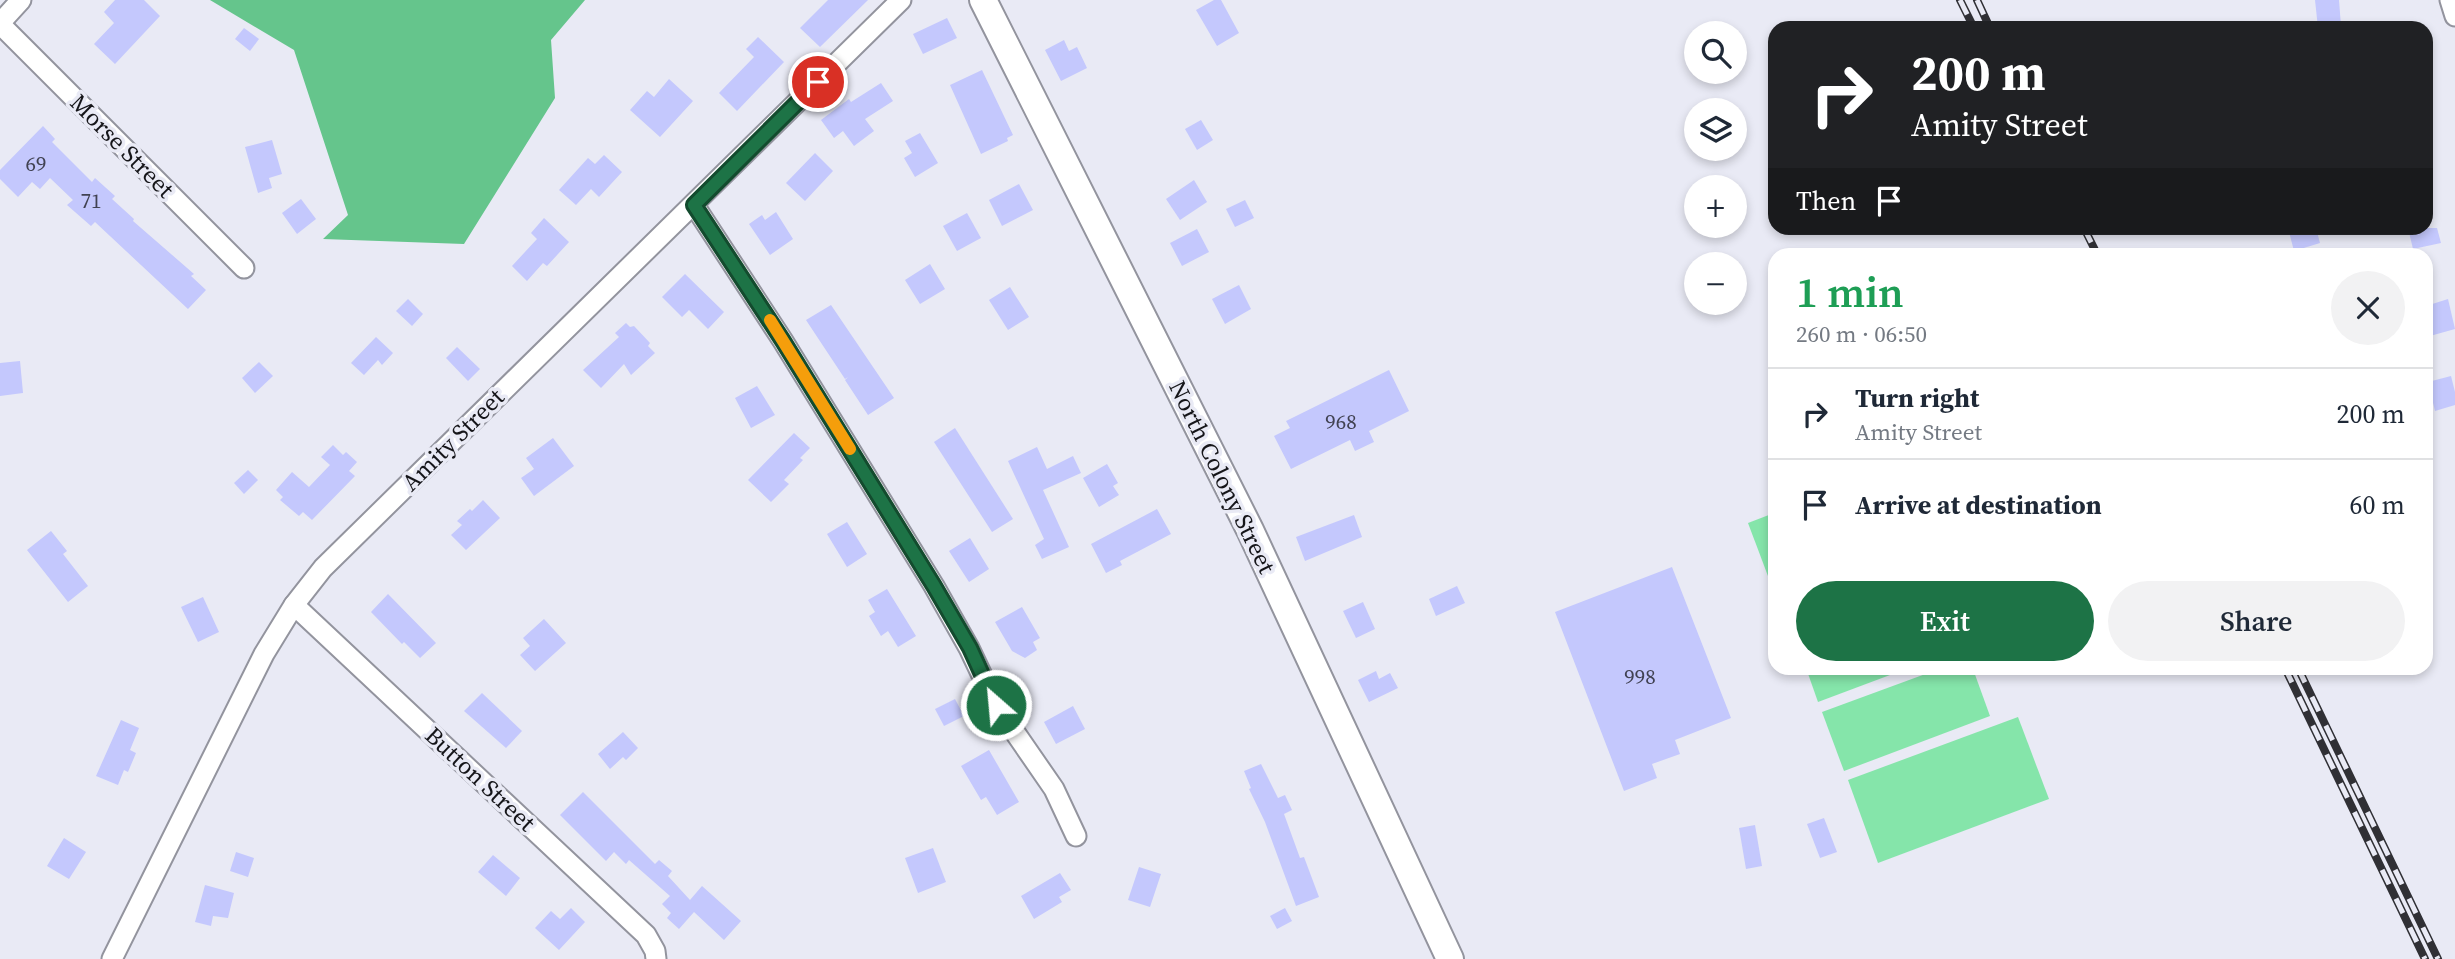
<!DOCTYPE html>
<meta charset="utf-8">
<style>
body{margin:0;font-family:"Source Serif 4",serif;background:#f2f2f3;color:#1f2937;height:100vh;display:flex;flex-direction:column;font-size:26px;white-space:nowrap}
*{box-sizing:border-box;margin:0}
p{font-size:23px;color:#747a83}
.icon{flex:none;width:38px;height:38px;fill:none;stroke:currentColor;stroke-width:2;stroke-linecap:round;stroke-linejoin:round}
.map{position:relative;flex:1;overflow:hidden}
.side{position:absolute;left:1768px;top:248px;width:665px;height:427px;display:flex;flex-direction:column;background:#fff;border-radius:21px;box-shadow:0 4px 10px #0003}
.side>*{flex:none}
.banner{position:absolute;left:1768px;top:21px;width:665px;height:214px;border-radius:21px;box-shadow:0 4px 10px #0003;background:#202124;color:#fff;overflow:hidden}
.fabs{position:absolute;left:1684px;top:21px;display:grid;gap:14px}
.fabs a{display:grid;place-items:center;width:63px;height:63px;border-radius:50%;background:#fff;box-shadow:0 4px 10px #0003;font-size:35px}
.pin{position:absolute;display:grid;place-items:center;width:60px;height:60px;color:#fff;margin:-30px;border:4px solid #fff;border-radius:50%;box-shadow:0 2px 7px #0007}
.me{position:absolute;width:77px;margin:-38px;rotate:333deg;stroke-linejoin:round;filter:drop-shadow(0 0 5px #0008)}
.turn{display:flex;align-items:center;gap:24px;height:147px;padding:0 28px;font-size:32px}
.turn .icon{width:91px;height:91px;stroke-width:2.5}
.turn b{display:block;font-size:49px;line-height:60px}
.then{display:flex;align-items:center;height:66px;padding:0 28px;background:#0003;gap:14px;font-size:26px}
.round{display:grid;place-items:center;flex:none;width:74px;height:74px;border-radius:37px;background:#f2f2f3}
.head{display:flex;align-items:center;justify-content:space-between;height:119px;padding:0 28px}
h1{font-size:42px;font-weight:600;line-height:52px;color:#1e9e55}
.cta{display:flex;gap:14px;margin-top:auto;padding:14px 28px}
.cta a{flex:1;height:80px;border-radius:42px;background:#1d7346;color:#fff;font-size:28px;font-weight:600;line-height:80px;text-align:center}
.cta a+a{background:#f2f2f3;color:#1f2937}
ul{padding:0;list-style:none}
li{display:flex;align-items:center;gap:21px;height:91px;padding:0 28px;border-top:2px solid #e0e1e3}
li div{flex:1}
li b{display:block;font-size:26px}
li em{font-style:normal}
.map>svg:first-child{display:block}
.green{fill:#85e5aa}
.forest{fill:#65c58c}
.building{fill:#c4c8fd}
.lines{fill:none;stroke-linecap:round;stroke-linejoin:round}
.minor-casing{stroke:#93949e;stroke-width:23}
.secondary-casing{stroke:#93949e;stroke-width:30}
.minor{stroke:#fff;stroke-width:19}
.secondary{stroke:#fff;stroke-width:26}
.rail-casing{stroke:#303035;stroke-width:8}
.rail{stroke:#e9eaf5;stroke-width:5;stroke-dasharray:16;stroke-linecap:butt}
.route-casing{stroke:#134b2e;stroke-width:18}
.route{stroke:#1d7346;stroke-width:12}
.slow{stroke:#f59e0b;stroke-width:12}
.labels{text-anchor:middle;stroke-width:7;stroke-linejoin:round;paint-order:stroke}
.number-label{font-size:21px;fill:#414252}
.street-label{font-size:24px;fill:#151519;stroke:#e9eaf5}
</style>
<div class="map">
<svg width="2455" height="959" viewBox="0 0 2455 959">
<rect width="100%" height="100%" fill="#e9eaf5"/>
<g class="green">
<path d="M 1774,513 L 1774,592 L 1748,523 Z"/>
<path d="M 1806,668 L 1906,668 L 1906,669 L 1818,702 Z"/>
<path d="M 1973,669 L 1990,716 L 1844,771 L 1822,712 L 1939,669 Z"/>
<path d="M 2018,717 L 2049,799 L 1878,863 L 1848,780 Z"/>
</g>
<path class="forest" d="M 210,0 L 585,0 L 551,40 L 555,98 L 464,244 L 323,239 L 348,215 L 294,50 Z"/>
<g class="building">
<path d="M 115,0 L 144,0 L 160,16 L 115,64 L 94,44 L 114,23 L 104,12 Z"/>
<path d="M 828,0 L 868,0 L 820,47 L 800,28 Z"/>
<path d="M 1214,0 L 1221,0 L 1239,33 L 1217,46 L 1196,10 Z"/>
<path d="M 2315,0 L 2339,0 L 2341,26 L 2318,28 Z"/>
<path d="M 947,18 L 957,38 L 923,54 L 913,34 Z"/>
<path d="M 244,28 L 259,39 L 250,51 L 235,39 Z"/>
<path d="M 758,37 L 784,62 L 737,111 L 719,93 L 754,57 L 746,49 Z"/>
<path d="M 1064,40 L 1069,51 L 1077,47 L 1087,68 L 1061,81 L 1045,50 Z"/>
<path d="M 982,70 L 1013,135 L 1007,138 L 1008,141 L 981,154 L 950,85 Z"/>
<path d="M 669,79 L 693,101 L 660,137 L 630,110 L 647,91 L 654,97 Z"/>
<path d="M 881,83 L 893,101 L 865,119 L 874,131 L 854,146 L 843,131 L 834,138 L 821,120 L 849,99 L 851,102 Z"/>
<path d="M 1201,120 L 1213,140 L 1197,150 L 1185,129 Z"/>
<path d="M 43,126 L 55,139 L 52,142 L 92,182 L 95,178 L 115,196 L 112,199 L 134,219 L 133,221 L 194,274 L 191,276 L 206,290 L 188,309 L 95,222 L 91,226 L 67,205 L 73,200 L 50,178 L 40,189 L 32,182 L 18,197 L 0,179 L 0,170 Z"/>
<path d="M 920,133 L 938,163 L 915,177 L 904,158 L 912,153 L 905,141 Z"/>
<path d="M 272,140 L 282,174 L 269,178 L 272,188 L 258,193 L 245,147 Z"/>
<path d="M 815,153 L 833,171 L 805,201 L 786,183 Z"/>
<path d="M 604,155 L 622,172 L 599,197 L 591,189 L 576,205 L 559,190 L 588,158 L 595,164 Z"/>
<path d="M 1194,180 L 1207,202 L 1180,220 L 1166,199 Z"/>
<path d="M 1019,184 L 1033,210 L 1002,226 L 989,200 Z"/>
<path d="M 301,199 L 316,219 L 297,234 L 282,213 Z"/>
<path d="M 1245,200 L 1254,218 L 1235,227 L 1226,209 Z"/>
<path d="M 776,212 L 793,239 L 770,255 L 749,224 L 762,215 L 765,220 Z"/>
<path d="M 967,213 L 981,238 L 957,251 L 943,226 Z"/>
<path d="M 544,218 L 569,242 L 547,266 L 543,263 L 527,281 L 512,266 L 537,239 L 531,233 Z"/>
<path d="M 2288,228 L 2316,228 L 2320,243 L 2294,251 Z"/>
<path d="M 2408,228 L 2437,228 L 2441,243 L 2413,249 Z"/>
<path d="M 1197,229 L 1209,252 L 1182,266 L 1170,243 Z"/>
<path d="M 930,264 L 945,289 L 920,304 L 905,280 Z"/>
<path d="M 685,274 L 724,312 L 708,329 L 689,310 L 682,317 L 662,297 Z"/>
<path d="M 1239,285 L 1251,309 L 1225,324 L 1212,299 Z"/>
<path d="M 1010,287 L 1029,317 L 1008,330 L 989,300 Z"/>
<path d="M 408,299 L 423,314 L 412,326 L 396,311 Z"/>
<path d="M 2448,299 L 2455,329 L 2430,336 L 2426,321 L 2426,306 Z"/>
<path d="M 831,305 L 894,398 L 868,415 L 845,380 L 848,377 L 845,379 L 806,320 Z"/>
<path d="M 626,323 L 630,327 L 634,326 L 650,343 L 648,346 L 655,353 L 631,375 L 624,364 L 601,388 L 583,370 L 619,337 L 615,333 Z"/>
<path d="M 376,337 L 393,353 L 382,365 L 378,360 L 364,375 L 351,363 Z"/>
<path d="M 457,347 L 480,369 L 468,381 L 446,358 Z"/>
<path d="M 20,361 L 23,393 L 0,396 L 0,363 Z"/>
<path d="M 259,362 L 273,376 L 255,393 L 242,378 Z"/>
<path d="M 1389,370 L 1409,411 L 1369,431 L 1374,442 L 1355,451 L 1350,440 L 1291,469 L 1274,436 L 1290,428 L 1286,421 Z"/>
<path d="M 2451,376 L 2455,392 L 2455,405 L 2435,411 L 2428,382 Z"/>
<path d="M 757,386 L 775,415 L 751,428 L 735,398 Z"/>
<path d="M 955,428 L 1013,519 L 992,532 L 934,442 Z"/>
<path d="M 794,433 L 810,448 L 800,458 L 803,460 L 784,480 L 789,484 L 771,502 L 748,480 Z"/>
<path d="M 553,438 L 574,466 L 534,496 L 521,478 L 534,469 L 526,458 Z"/>
<path d="M 333,445 L 343,455 L 346,452 L 357,462 L 349,471 L 355,476 L 312,520 L 303,512 L 299,516 L 280,500 L 283,497 L 276,490 L 292,472 L 309,487 L 330,465 L 321,457 Z"/>
<path d="M 1037,447 L 1047,469 L 1073,456 L 1081,473 L 1043,490 L 1069,547 L 1042,559 L 1035,545 L 1044,539 L 1008,461 Z"/>
<path d="M 1107,464 L 1118,483 L 1113,486 L 1119,495 L 1099,507 L 1083,478 Z"/>
<path d="M 248,470 L 258,480 L 244,494 L 234,483 Z"/>
<path d="M 483,500 L 500,518 L 466,550 L 451,535 L 462,525 L 457,521 L 470,509 L 472,511 Z"/>
<path d="M 1157,509 L 1171,534 L 1120,561 L 1122,565 L 1106,573 L 1091,544 Z"/>
<path d="M 1354,515 L 1362,537 L 1305,561 L 1296,537 Z"/>
<path d="M 847,522 L 867,554 L 847,567 L 827,534 Z"/>
<path d="M 51,531 L 67,551 L 63,554 L 88,586 L 68,602 L 27,550 Z"/>
<path d="M 970,538 L 989,569 L 969,582 L 949,551 Z"/>
<path d="M 1672,567 L 1731,718 L 1675,740 L 1680,754 L 1652,764 L 1657,778 L 1624,791 L 1555,612 Z"/>
<path d="M 1457,586 L 1465,603 L 1436,616 L 1429,599 Z"/>
<path d="M 887,589 L 916,636 L 898,647 L 888,631 L 881,636 L 869,616 L 875,612 L 868,600 Z"/>
<path d="M 388,594 L 436,643 L 420,658 L 404,642 L 402,644 L 371,612 Z"/>
<path d="M 203,597 L 219,632 L 198,642 L 181,607 Z"/>
<path d="M 1363,602 L 1375,629 L 1356,638 L 1343,611 Z"/>
<path d="M 1022,607 L 1040,638 L 1033,642 L 1037,650 L 1025,658 L 1012,651 L 995,622 Z"/>
<path d="M 544,619 L 566,643 L 535,671 L 520,655 L 530,646 L 523,638 Z"/>
<path d="M 1376,671 L 1379,679 L 1390,673 L 1398,688 L 1369,702 L 1358,680 Z"/>
<path d="M 482,693 L 522,731 L 506,748 L 464,711 Z"/>
<path d="M 955,699 L 964,716 L 944,726 L 935,709 Z"/>
<path d="M 1073,706 L 1085,729 L 1056,744 L 1044,722 Z"/>
<path d="M 121,720 L 139,728 L 130,750 L 136,753 L 128,772 L 124,770 L 118,785 L 96,776 Z"/>
<path d="M 623,732 L 638,748 L 626,760 L 623,757 L 610,769 L 598,754 Z"/>
<path d="M 989,750 L 1019,802 L 997,815 L 986,797 L 981,800 L 961,766 Z"/>
<path d="M 1261,764 L 1278,798 L 1285,795 L 1292,810 L 1284,814 L 1300,858 L 1304,857 L 1319,897 L 1296,906 L 1265,822 L 1249,789 L 1251,788 L 1244,771 Z"/>
<path d="M 583,792 L 655,864 L 659,860 L 672,871 L 668,876 L 690,900 L 702,886 L 741,921 L 724,940 L 694,912 L 679,929 L 667,918 L 671,913 L 662,904 L 670,896 L 629,860 L 626,864 L 614,852 L 606,861 L 560,815 Z"/>
<path d="M 1824,818 L 1837,852 L 1820,858 L 1807,824 Z"/>
<path d="M 1755,825 L 1762,866 L 1746,869 L 1739,828 Z"/>
<path d="M 64,838 L 86,852 L 69,879 L 47,866 Z"/>
<path d="M 933,848 L 946,882 L 918,893 L 905,858 Z"/>
<path d="M 236,852 L 254,858 L 248,877 L 230,871 Z"/>
<path d="M 493,855 L 520,878 L 506,896 L 478,872 Z"/>
<path d="M 1139,867 L 1161,874 L 1150,907 L 1128,900 Z"/>
<path d="M 1060,873 L 1071,890 L 1059,897 L 1062,902 L 1034,919 L 1021,896 Z"/>
<path d="M 205,885 L 234,893 L 228,918 L 213,916 L 211,926 L 195,922 Z"/>
<path d="M 571,908 L 585,922 L 559,950 L 535,928 L 551,911 L 560,919 Z"/>
<path d="M 1285,908 L 1292,921 L 1277,929 L 1270,916 Z"/>
</g>
<g class="lines">
<defs>
<g id="minor">
<path d="M 2450,0 L 2455,16"/>
<path d="M 0,23 L 21,0"/>
<path d="M 0,24 L 244,268"/>
<path d="M 694,205 L 783,341 L 934,586 L 969,648 L 996,705 L 1054,789 L 1076,836"/>
<path d="M 294,605 L 646,935 L 655,951 L 656,959"/>
<path d="M 112,959 L 264,654 L 294,605 L 323,568 L 901,0"/>
</g>
<path id="secondary" d="M 983,0 L 1250,530 L 1450,959"/>
</defs>
<use href="#minor" class="minor-casing"/>
<use href="#secondary" class="secondary-casing"/>
<use href="#minor" class="minor"/>
<use href="#secondary" class="secondary"/>
<defs>
<g id="rail">
<path d="M 1960,0 L 1974,28"/>
<path d="M 1977,0 L 1990,28"/>
<path d="M 2084,228 L 2098,256"/>
<path d="M 2285,668 L 2425,959"/>
<path d="M 2298,668 L 2438,959"/>
</g>
</defs>
<use href="#rail" class="rail-casing"/>
<use href="#rail" class="rail"/>
</g>
<g class="lines">
<defs>
<path id="route" d="M 818,82 L 694,205 L 783,341 L 934,586 L 970,648 L 996,705"/>
</defs>
<use href="#route" class="route-casing"/>
<use href="#route" class="route"/>
<path class="slow" d="M 770,320 L 850,449"/>
</g>
<g class="labels">
<g class="number-label">
<text x="36" y="171">69</text>
<text x="91" y="208">71</text>
<text x="1341" y="429">968</text>
<text x="1640" y="684">998</text>
</g>
<g class="street-label">
<text transform="translate(122 146) rotate(45)" y="8">Morse Street</text>
<text transform="translate(453 440) rotate(-45)" y="8">Amity Street</text>
<text transform="translate(1222 477) rotate(64)" y="8">North Colony Street</text>
<text transform="translate(480 779) rotate(43)" y="8">Button Street</text>
</g>
</g>
</svg>
<div class="fabs">
<a><svg class="icon" aria-label="search" viewBox="0 0 24 24"><circle cx="10" cy="10" r="6"/><path d="M15 15l6 6"/></svg></a>
<a><svg class="icon" aria-label="layers" viewBox="0 0 24 24"><path d="M12 4l9 5-9 5-9-5zM3 14l9 5 9-5"/></svg></a>
<a>+</a>
<a>−</a>
</div>
<div class="pin" style="left:818px;top:82px;background:#d93025"><svg class="icon" aria-label="arrive" viewBox="0 0 24 24"><path d="M6 21V4h12l-3 4 3 4H6"/></svg></div>
<svg class="me" style="left:996px;top:705px" viewBox="-20 -20 40 40"><circle r="17" fill="#1d7346" stroke="#fff" stroke-width="3"/><path d="M0-11L8 9 0 5-8 9z" fill="#fff"/></svg>
<div class="banner">
<div class="turn"><svg class="icon" aria-label="right" viewBox="0 0 24 24"><path d="M7 20v-9h11M14 6l5 5-5 5"/></svg><div><b>200 m</b>Amity Street</div></div>
<div class="then">Then<svg class="icon" aria-label="arrive" viewBox="0 0 24 24"><path d="M6 21V4h12l-3 4 3 4H6"/></svg></div>
</div>
<section class="side">
<div class="head"><div><h1>1 min</h1><p>260 m · 06:50</p></div><a class="round"><svg class="icon" aria-label="close" viewBox="0 0 24 24"><path d="M6 6l12 12M18 6L6 18"/></svg></a></div>
<ul>
<li><svg class="icon" aria-label="right" viewBox="0 0 24 24"><path d="M7 20v-9h11M14 6l5 5-5 5"/></svg><div><b>Turn right</b><p>Amity Street</p></div><em>200 m</em></li>
<li><svg class="icon" aria-label="arrive" viewBox="0 0 24 24"><path d="M6 21V4h12l-3 4 3 4H6"/></svg><div><b>Arrive at destination</b></div><em>60 m</em></li>
</ul>
<div class="cta"><a>Exit</a><a>Share</a></div>
</section>
</div>
